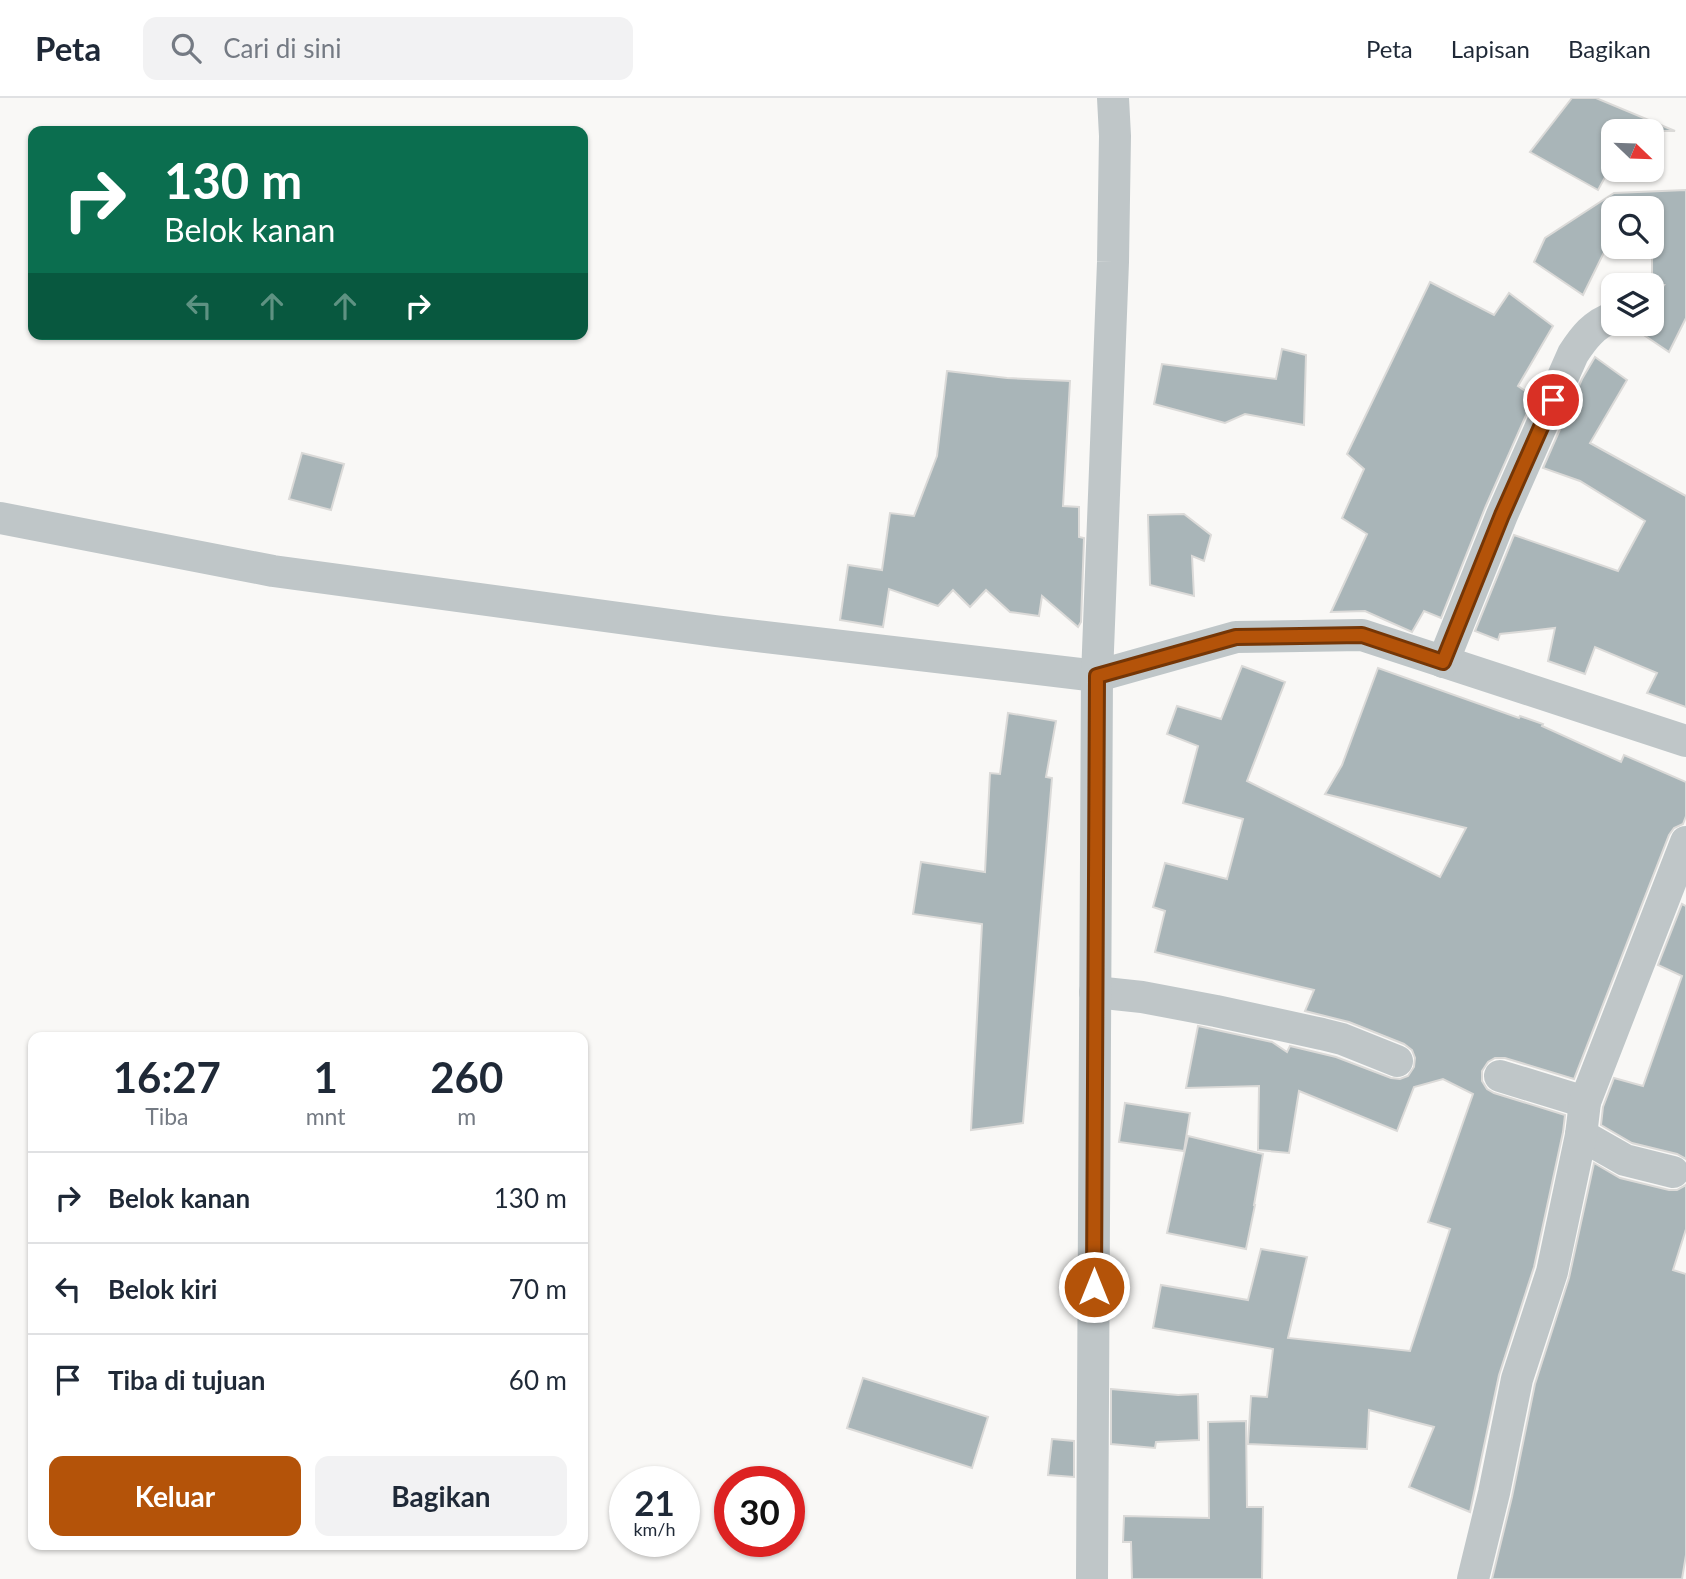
<!DOCTYPE html>
<html lang="id">
<style>
body{margin:0;font-family:Lato,sans-serif;background:#f2f2f3;color:#1f2937;height:100vh;display:flex;flex-direction:column;font-size:26px;white-space:nowrap}
*{box-sizing:border-box;margin:0}
p{font-size:23px;color:#747a83}
.icon{flex:none;width:38px;height:38px;fill:none;stroke:currentColor;stroke-width:2;stroke-linecap:round;stroke-linejoin:round}
.map{position:relative;flex:1;overflow:hidden}
.drawer{position:absolute;left:28px;top:934px;width:560px;height:518px;display:flex;flex-direction:column;background:#fff;border-radius:14px;box-shadow:0 2px 5px #0004}
.drawer>*{flex:none}
.hud{position:absolute;left:28px;top:28px;width:560px;height:214px;border-radius:14px;box-shadow:0 2px 5px #0004;background:#0b6e4f;color:#fff;overflow:hidden}
.needle{width:46px;rotate:113deg}
.tools{position:absolute;left:1601px;top:21px;display:grid;gap:14px}
.tools a{display:grid;place-items:center;width:63px;height:63px;border-radius:14px;background:#fff;box-shadow:0 2px 5px #0004;font-size:35px}
.speed{position:absolute;left:609px;top:1368px;display:flex;gap:14px;font-size:35px;font-weight:700;text-align:center}
.speed>*{display:grid;place-content:center;width:91px;height:91px;border-radius:50%;background:#fff;box-shadow:0 2px 5px #0004;line-height:1}
.speed small{font-size:18px;font-weight:400}
.speed .limit{border:10px solid #d22;background:#fff;color:#111}
.pin{position:absolute;display:grid;place-items:center;width:60px;height:60px;color:#fff;margin:-30px;border:4px solid #fff;border-radius:50%;box-shadow:0 2px 7px #0007}
.me{position:absolute;width:77px;margin:-38px;rotate:0deg;stroke-linejoin:round;filter:drop-shadow(0 0 5px #0008)}
.turn{display:flex;align-items:center;gap:24px;height:147px;padding:0 21px;font-size:32px}
.turn .icon{width:91px;height:91px;stroke-width:2.5}
.turn b{display:block;font-size:49px;line-height:60px}
.lanes{display:flex;align-items:center;height:66px;padding:0 21px;background:#0003;justify-content:center;gap:35px;direction:ltr}
.lanes .off{opacity:.35}
.eta{display:flex;justify-content:space-evenly;align-items:center;height:119px;text-align:center}
.eta b{font-size:42px;font-weight:700;line-height:49px}
.button{display:flex;gap:14px;margin-top:auto;padding:14px 21px}
.button a{flex:1;height:80px;border-radius:14px;background:#b45309;color:#fff;font-size:28px;font-weight:700;line-height:80px;text-align:center}
.button a+a{background:#f2f2f3;color:#1f2937}
ul{padding:0;list-style:none}
li{display:flex;align-items:center;gap:21px;height:91px;padding:0 21px;border-top:2px solid #e0e1e3}
li div{flex:1}
li b{display:block;font-size:26px}
li em{font-style:normal}
header{display:flex;align-items:center;gap:42px;box-sizing:border-box;height:98px;padding:0 35px;background:#fff;border-bottom:2px solid #e0e1e3}
header strong{font-size:33px}
nav{display:flex;gap:38px;margin-inline-start:auto;font-size:24px}
.search{width:490px;height:63px;background:#f2f2f3;display:flex;align-items:center;gap:18px;box-sizing:border-box;padding:0 24px;border-radius:14px;color:#747a83;font-size:26px}
.map>svg:first-child{display:block}
.building{fill:#a9b5b8;stroke:#dbdad8;stroke-width:2}
.lines{fill:none;stroke-linecap:round;stroke-linejoin:round}
.minor{stroke:#bfc6c8;stroke-width:32}
.route-casing{stroke:#753606;stroke-width:18}
.route{stroke:#b45309;stroke-width:12}
</style>
<header>
<strong>Peta</strong>
<div class="search"><svg class="icon" aria-label="search" viewBox="0 0 24 24"><circle cx="10" cy="10" r="6"/><path d="M15 15l6 6"/></svg>Cari di sini</div>
<nav><a>Peta</a><a>Lapisan</a><a>Bagikan</a></nav>
</header>
<div class="map">
<svg width="1686" height="1481" viewBox="0 0 1686 1481">
<rect width="100%" height="100%" fill="#f9f8f6"/>
<g class="building">
<path d="M 1572,0 L 1596,0 L 1675,33 L 1614,33 L 1614,63 L 1598,92 L 1530,54 Z"/>
<path d="M 1686,92 L 1686,220 L 1669,254 L 1635,231 L 1639,226 L 1652,226 L 1652,206 L 1664,187 L 1652,187 L 1652,159 L 1637,149 L 1652,149 L 1652,110 L 1614,110 L 1614,134 L 1583,197 L 1534,164 L 1545,140 L 1614,95 Z"/>
<path d="M 1430,184 L 1494,217 L 1509,195 L 1553,228 L 1518,288 L 1534,299 L 1485,410 L 1441,520 L 1424,513 L 1412,534 L 1365,513 L 1331,514 L 1367,436 L 1342,420 L 1364,371 L 1347,356 Z"/>
<path d="M 1282,251 L 1306,257 L 1304,327 L 1245,316 L 1225,325 L 1154,306 L 1162,266 L 1276,281 Z"/>
<path d="M 1595,259 L 1627,282 L 1590,345 L 1686,398 L 1686,609 L 1647,595 L 1657,575 L 1595,549 L 1585,576 L 1548,563 L 1555,530 L 1500,536 L 1498,542 L 1475,533 L 1514,437 L 1618,473 L 1645,423 L 1580,383 L 1543,370 L 1582,281 Z"/>
<path d="M 947,273 L 1007,280 L 1070,283 L 1063,408 L 1079,409 L 1079,439 L 1084,440 L 1081,524 L 1078,529 L 1042,498 L 1039,518 L 1010,514 L 986,492 L 970,509 L 953,492 L 938,508 L 889,491 L 883,529 L 840,522 L 848,467 L 882,472 L 890,415 L 914,418 L 937,358 Z"/>
<path d="M 302,355 L 344,366 L 331,412 L 289,401 Z"/>
<path d="M 1184,416 L 1211,437 L 1204,463 L 1192,458 L 1194,498 L 1150,487 L 1148,417 Z"/>
<path d="M 1242,568 L 1285,584 L 1247,683 L 1440,779 L 1466,730 L 1325,696 L 1342,667 L 1378,570 L 1519,620 L 1520,618 L 1543,626 L 1542,628 L 1621,664 L 1624,657 L 1686,684 L 1686,718 L 1683,726 L 1674,730 L 1669,737 L 1574,981 L 1505,960 L 1495,960 L 1488,964 L 1482,973 L 1482,983 L 1487,991 L 1494,995 L 1565,1017 L 1563,1034 L 1534,1169 L 1499,1277 L 1470,1414 L 1409,1389 L 1434,1329 L 1369,1312 L 1367,1351 L 1248,1346 L 1251,1298 L 1267,1299 L 1273,1251 L 1153,1230 L 1161,1187 L 1248,1202 L 1261,1151 L 1307,1159 L 1288,1240 L 1410,1253 L 1450,1131 L 1428,1124 L 1473,996 L 1443,981 L 1414,989 L 1397,1033 L 1299,993 L 1289,1055 L 1258,1052 L 1259,988 L 1186,990 L 1198,928 L 1272,944 L 1287,954 L 1290,948 L 1336,959 L 1391,980 L 1400,981 L 1408,978 L 1414,969 L 1415,960 L 1412,952 L 1404,946 L 1349,924 L 1305,913 L 1314,892 L 1155,854 L 1165,813 L 1153,809 L 1165,765 L 1227,781 L 1243,721 L 1183,705 L 1198,648 L 1167,636 L 1177,608 L 1221,621 Z"/>
<path d="M 1008,615 L 1056,623 L 1046,679 L 1052,680 L 1023,1025 L 971,1032 L 982,826 L 913,816 L 921,764 L 985,774 L 990,675 L 1000,676 Z"/>
<path d="M 1682,806 L 1686,808 L 1686,1061 L 1677,1056 L 1632,1045 L 1601,1027 L 1603,1009 L 1614,980 L 1643,988 L 1682,878 L 1658,867 Z"/>
<path d="M 1125,1005 L 1190,1015 L 1184,1053 L 1119,1044 Z"/>
<path d="M 1188,1038 L 1263,1056 L 1254,1107 L 1255,1107 L 1246,1151 L 1167,1135 Z"/>
<path d="M 1594,1065 L 1620,1080 L 1669,1092 L 1677,1092 L 1686,1087 L 1686,1131 L 1673,1172 L 1686,1176 L 1686,1457 L 1682,1481 L 1492,1481 L 1512,1399 L 1535,1286 L 1569,1180 Z"/>
<path d="M 863,1280 L 988,1319 L 972,1370 L 847,1330 Z"/>
<path d="M 1111,1291 L 1178,1297 L 1198,1296 L 1199,1342 L 1156,1344 L 1155,1350 L 1111,1346 Z"/>
<path d="M 1246,1323 L 1247,1409 L 1263,1409 L 1262,1481 L 1132,1481 L 1131,1444 L 1123,1444 L 1124,1418 L 1209,1420 L 1208,1324 Z"/>
<path d="M 1052,1341 L 1074,1343 L 1074,1379 L 1048,1377 Z"/>
</g>
<g class="lines">
<g class="minor">
<path d="M 0,420 L 273,473 L 715,533 L 1097,578 L 1236,539 L 1362,537 L 1686,643"/>
<path d="M 1443,564 L 1502,417 L 1573,256 C 1584,239 1594,226 1614,219"/>
<path d="M 1095,894 L 1142,899 L 1216,913 L 1322,936 L 1342,941 L 1397,963"/>
<path d="M 1500,978 L 1585,1004"/>
<path d="M 1581,1037 L 1625,1062 L 1673,1074"/>
<path d="M 1092,1481 L 1097,578 L 1113,164 L 1115,38 L 1113,0"/>
<path d="M 1473,1481 L 1494,1395 L 1517,1281 L 1552,1174 L 1581,1037 L 1585,1004 L 1686,744"/>
</g>
</g>
<g class="lines">
<defs>
<path id="route" d="M 1094,1189 L 1097,578 L 1236,539 L 1362,537 L 1443,564 L 1502,417 L 1553,302"/>
</defs>
<use href="#route" class="route-casing"/>
<use href="#route" class="route"/>
</g>
</svg>
<div class="tools">
<a><svg class="needle" viewBox="-14 -14 28 28"><path d="M0-13l5 13h-10z" fill="#e53935"/><path d="M0 13l5-13h-10z" fill="#747a83"/></svg></a>
<a><svg class="icon" aria-label="search" viewBox="0 0 24 24"><circle cx="10" cy="10" r="6"/><path d="M15 15l6 6"/></svg></a>
<a><svg class="icon" aria-label="layers" viewBox="0 0 24 24"><path d="M12 4l9 5-9 5-9-5zM3 14l9 5 9-5"/></svg></a>
</div>
<div class="speed"><div>21<small>km/h</small></div><div class="limit">30</div></div>
<div class="pin" style="left:1553px;top:302px;background:#d93025"><svg class="icon" aria-label="arrive" viewBox="0 0 24 24"><path d="M6 21V4h12l-3 4 3 4H6"/></svg></div>
<svg class="me" style="left:1094px;top:1189px" viewBox="-20 -20 40 40"><circle r="17" fill="#b45309" stroke="#fff" stroke-width="3"/><path d="M0-11L8 9 0 5-8 9z" fill="#fff"/></svg>
<div class="hud">
<div class="turn"><svg class="icon" aria-label="right" viewBox="0 0 24 24"><path d="M7 20v-9h11M14 6l5 5-5 5"/></svg><div><b>130 m</b>Belok kanan</div></div>
<div class="lanes"><svg class="icon off" aria-label="left" viewBox="0 0 24 24"><path d="M17 20v-9H6M10 6l-5 5 5 5"/></svg><svg class="icon off" aria-label="ahead" viewBox="0 0 24 24"><path d="M12 20V5M6 11l6-6 6 6"/></svg><svg class="icon off" aria-label="ahead" viewBox="0 0 24 24"><path d="M12 20V5M6 11l6-6 6 6"/></svg><svg class="icon" aria-label="right" viewBox="0 0 24 24"><path d="M7 20v-9h11M14 6l5 5-5 5"/></svg></div>
</div>
<section class="drawer">
<div class="eta">
<div><b>16:27</b><p>Tiba</p></div>
<div><b>1</b><p>mnt</p></div>
<div><b>260</b><p>m</p></div>
</div>
<ul>
<li><svg class="icon" aria-label="right" viewBox="0 0 24 24"><path d="M7 20v-9h11M14 6l5 5-5 5"/></svg><div><b>Belok kanan</b></div><em>130 m</em></li>
<li><svg class="icon" aria-label="left" viewBox="0 0 24 24"><path d="M17 20v-9H6M10 6l-5 5 5 5"/></svg><div><b>Belok kiri</b></div><em>70 m</em></li>
<li><svg class="icon" aria-label="arrive" viewBox="0 0 24 24"><path d="M6 21V4h12l-3 4 3 4H6"/></svg><div><b>Tiba di tujuan</b></div><em>60 m</em></li>
</ul>
<div class="button"><a>Keluar</a><a>Bagikan</a></div>
</section>
</div>
